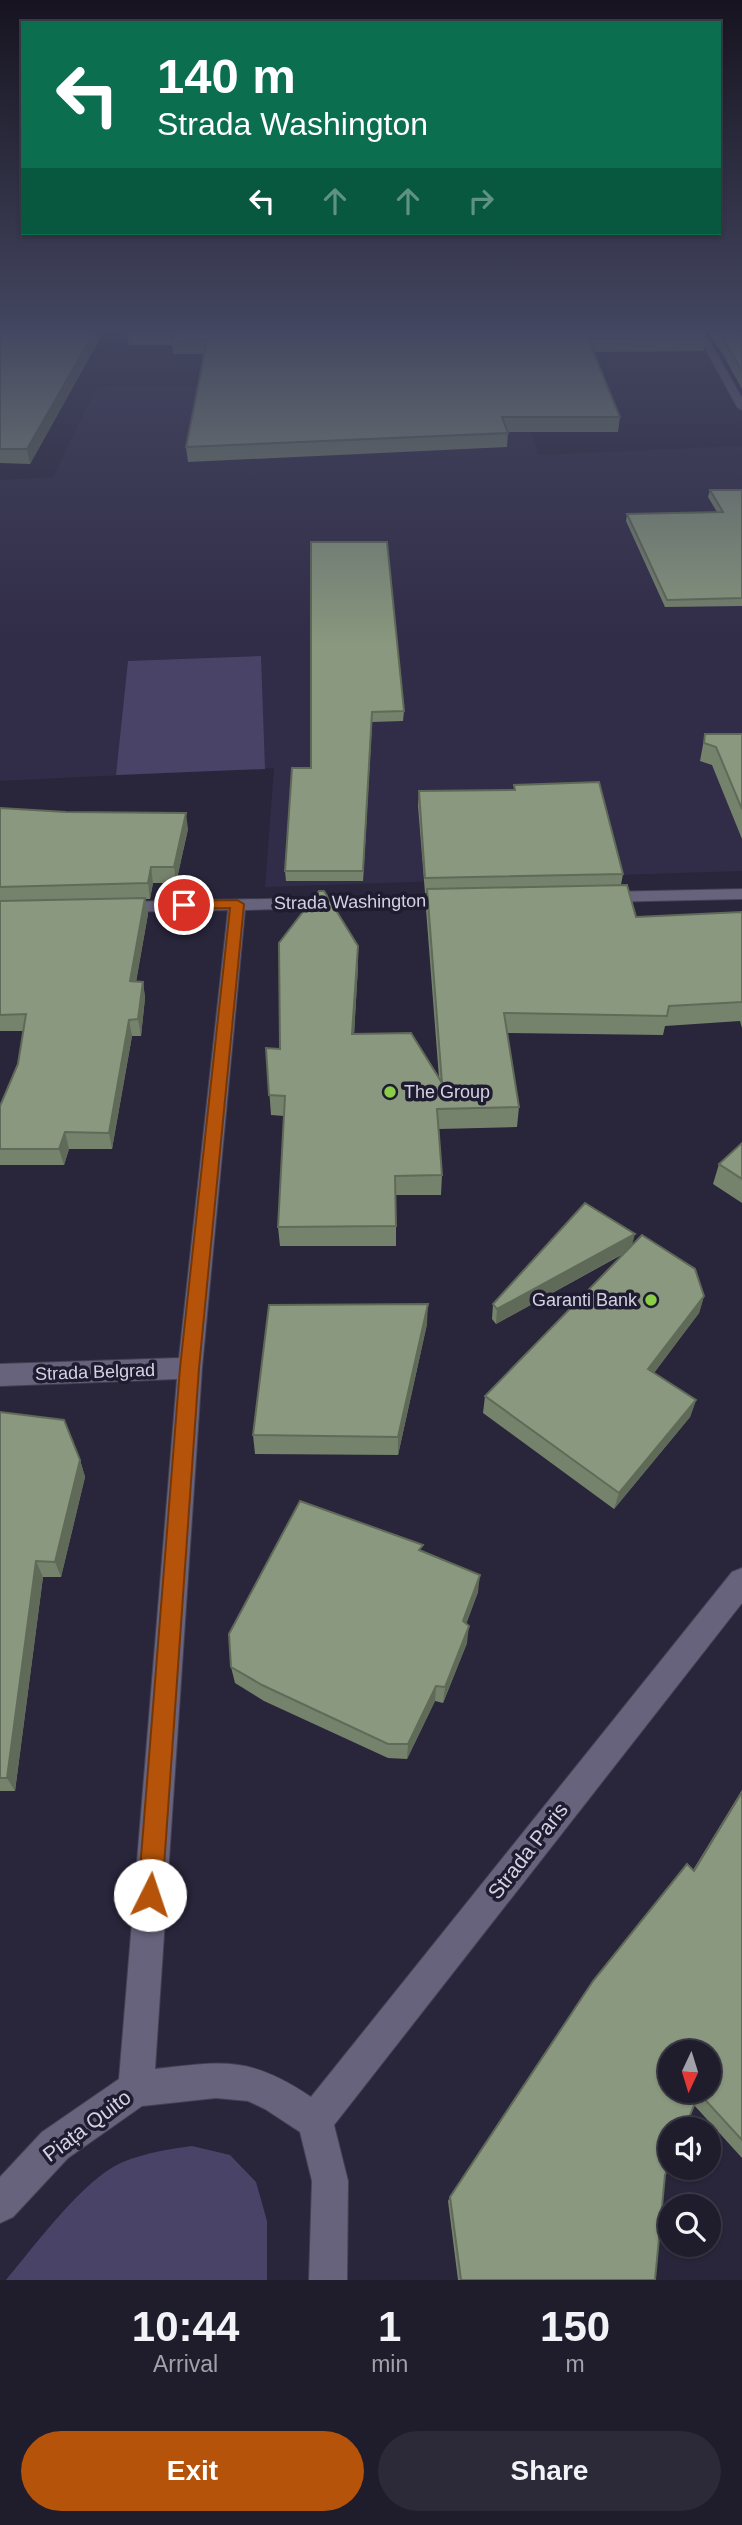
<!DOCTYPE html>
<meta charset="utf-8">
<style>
body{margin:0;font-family:Helvetica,sans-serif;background:#2c2938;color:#f1f3f6;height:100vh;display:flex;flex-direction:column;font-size:26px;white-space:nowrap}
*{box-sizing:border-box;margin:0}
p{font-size:23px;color:#a1a1a9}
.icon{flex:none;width:38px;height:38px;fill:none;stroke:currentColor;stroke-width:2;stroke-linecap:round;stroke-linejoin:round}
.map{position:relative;height:2280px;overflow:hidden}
.drawer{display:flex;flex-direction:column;background:#1f1c2c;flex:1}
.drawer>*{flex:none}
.top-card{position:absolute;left:21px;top:21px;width:700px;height:214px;border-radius:0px;box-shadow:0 2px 5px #0004,0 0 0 2px #3c3a48;background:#0b6e4f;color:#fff;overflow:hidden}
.needle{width:46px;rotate:184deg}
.fabs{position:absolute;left:658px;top:2040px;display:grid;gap:14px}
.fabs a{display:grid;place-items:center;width:63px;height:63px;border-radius:50%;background:#1f1c2c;box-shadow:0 2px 5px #0004,0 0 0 2px #3c3a48;font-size:35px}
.pin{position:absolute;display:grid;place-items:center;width:60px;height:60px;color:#fff;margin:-30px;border:4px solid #fff;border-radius:50%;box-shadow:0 2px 7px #0007}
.me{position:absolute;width:77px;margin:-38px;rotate:4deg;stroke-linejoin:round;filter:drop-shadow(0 0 5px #0008)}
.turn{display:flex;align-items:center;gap:24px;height:147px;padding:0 21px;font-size:32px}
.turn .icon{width:91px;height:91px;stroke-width:2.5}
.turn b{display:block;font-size:49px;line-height:60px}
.lanes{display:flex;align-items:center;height:66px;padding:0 21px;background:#0003;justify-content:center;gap:35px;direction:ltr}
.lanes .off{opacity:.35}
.eta{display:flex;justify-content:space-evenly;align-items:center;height:119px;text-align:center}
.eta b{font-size:42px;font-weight:700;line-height:49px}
.cta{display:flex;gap:14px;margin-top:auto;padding:14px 21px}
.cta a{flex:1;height:80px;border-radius:42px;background:#b45309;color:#fff;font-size:28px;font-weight:700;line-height:80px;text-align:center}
.cta a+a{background:#2c2938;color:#f1f3f6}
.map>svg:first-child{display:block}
.built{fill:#312c48}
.green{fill:#494367}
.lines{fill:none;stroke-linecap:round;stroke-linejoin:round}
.street-casing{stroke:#444154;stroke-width:2}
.street{fill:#67637d;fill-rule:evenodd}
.wall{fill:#76836c}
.shaded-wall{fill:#606a58}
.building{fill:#89987e;stroke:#606a58;stroke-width:2;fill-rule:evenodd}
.route{fill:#b45309;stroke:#753606;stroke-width:2}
.poi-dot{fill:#8ace47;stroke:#1f1c31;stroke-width:2.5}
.labels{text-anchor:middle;stroke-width:7;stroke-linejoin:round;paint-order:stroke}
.street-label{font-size:18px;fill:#d4d2e1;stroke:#1f1c31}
.poi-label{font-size:18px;fill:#d4d2e1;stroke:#1f1c31;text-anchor:start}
.near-street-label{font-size:21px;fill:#d4d2e1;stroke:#1f1c31}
</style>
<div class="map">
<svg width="742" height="2280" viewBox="0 0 742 2280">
<rect width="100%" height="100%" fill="#29253b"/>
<path class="built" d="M 515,384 L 538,455 L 742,446 L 742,871 L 265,887 L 274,768 L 0,781 L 0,480 L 53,477 L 97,387 Z"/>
<g class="green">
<path d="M 261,656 L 265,769 L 116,775 L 128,661 Z"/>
<path d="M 192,2146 L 230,2155 L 256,2182 L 267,2221 L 267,2280 L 6,2280 C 35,2246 83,2179 123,2162 C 145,2153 169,2149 192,2146 Z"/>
</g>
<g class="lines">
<defs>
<g id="street">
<path d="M 693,326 L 701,326 L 742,398 L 742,410 L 737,407 Z"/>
<path d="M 742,889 L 742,899 L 604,902 L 595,897 L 604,892 Z"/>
<path d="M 453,895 L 459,896 L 462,900 L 459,904 L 245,910 L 202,1368 L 155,2069 C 224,2061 250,2056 311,2097 L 732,1572 L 742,1568 L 742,1603 L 334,2125 L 348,2181 L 347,2280 L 309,2280 L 312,2181 L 300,2132 L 265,2109 L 248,2101 L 216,2098 L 142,2106 L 68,2158 L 13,2217 L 0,2223 L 0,2177 L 42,2132 L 119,2079 L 177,1379 L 0,1386 L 0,1364 L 179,1358 L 228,910 L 118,912 L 109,907 L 118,902 Z"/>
</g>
</defs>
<use href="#street" class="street-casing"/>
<use href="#street" class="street"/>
</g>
<g class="wall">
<path d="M 0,326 L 107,326 L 30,464 L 0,463 Z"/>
<path d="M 129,326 L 706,338 L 704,351 L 593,352 L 620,417 L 618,432 L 508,432 L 507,447 L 188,462 L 186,447 L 205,354 L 173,354 L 172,345 L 129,345 L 127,332 Z"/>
<path d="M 703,326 L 742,326 L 742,389 L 721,351 Z"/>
<path d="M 710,490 L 742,490 L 742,606 L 665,607 L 626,521 L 627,514 L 717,512 L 708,497 Z"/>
<path d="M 311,542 L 404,711 L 403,721 L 372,722 L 363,881 L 286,881 L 285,871 L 311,768 Z"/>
<path d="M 705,734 L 742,734 L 742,839 L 712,765 L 700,761 Z"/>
<path d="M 514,785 L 623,874 L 621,885 L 636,917 L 742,912 L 742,1028 L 740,1021 L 665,1026 L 663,1035 L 507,1033 L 519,1107 L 517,1127 L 439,1129 L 442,1175 L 441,1195 L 396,1195 L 396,1246 L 280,1246 L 278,1227 L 284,1116 L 271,1115 L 266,1048 L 280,1049 L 358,966 L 354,1034 L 439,1078 L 426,909 L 427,893 L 425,893 L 418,806 L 419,791 L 514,790 Z"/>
<path d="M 0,808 L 188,829 L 176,883 L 153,883 L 150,899 L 145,899 L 148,914 L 136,982 L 143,982 L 145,998 L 141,1036 L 132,1036 L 112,1149 L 69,1149 L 64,1165 L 0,1165 L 0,1106 L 18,1064 L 23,1031 L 0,1031 Z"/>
<path d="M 742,1143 L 742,1203 L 713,1184 L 719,1164 Z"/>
<path d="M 632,1245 L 704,1296 L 699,1313 L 654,1373 L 696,1400 L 690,1417 L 614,1509 L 483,1413 L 485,1396 L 625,1253 L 496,1324 L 492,1319 L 493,1304 Z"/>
<path d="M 427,1324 L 398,1455 L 255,1454 L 253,1435 Z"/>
<path d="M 0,1412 L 80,1460 L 85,1477 L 61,1577 L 43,1577 L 15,1791 L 0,1791 Z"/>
<path d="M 423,1552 L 478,1592 L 466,1624 L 467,1643 L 443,1703 L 435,1701 L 407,1759 L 388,1758 L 264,1701 L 235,1683 L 231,1667 Z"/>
<path d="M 742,1790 L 742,2158 L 694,2105 L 665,2175 L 655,2280 L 458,2280 L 448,2201 L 450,2197 L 693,1870 Z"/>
</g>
<g class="shaded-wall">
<path d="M 98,326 L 107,326 L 30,464 L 27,449 Z"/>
<path d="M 372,712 L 372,722 L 363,881 L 363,871 Z"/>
<path d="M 186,813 L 188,829 L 176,883 L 174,867 Z"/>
<path d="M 151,867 L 153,883 L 150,899 L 148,883 Z"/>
<path d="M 145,898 L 148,914 L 133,998 L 130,981 Z"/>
<path d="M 358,946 L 358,966 L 353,1054 L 352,1034 Z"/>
<path d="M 143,982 L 145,998 L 141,1036 L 138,1019 Z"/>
<path d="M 129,1020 L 132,1036 L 112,1149 L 109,1133 Z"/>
<path d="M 65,1132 L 69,1149 L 64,1165 L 59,1149 Z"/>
<path d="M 635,1234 L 631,1249 L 496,1324 L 497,1309 Z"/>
<path d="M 704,1296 L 699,1313 L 643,1387 L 648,1369 Z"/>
<path d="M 428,1304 L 427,1324 L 398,1455 L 398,1437 Z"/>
<path d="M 696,1400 L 690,1417 L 614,1509 L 619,1493 Z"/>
<path d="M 80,1460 L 85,1477 L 61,1577 L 55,1562 Z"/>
<path d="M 36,1561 L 43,1577 L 15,1791 L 7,1778 Z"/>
<path d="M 480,1575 L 478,1592 L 461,1638 L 463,1621 Z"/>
<path d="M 469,1626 L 467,1643 L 443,1703 L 445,1687 Z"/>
<path d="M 436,1686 L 435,1701 L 407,1759 L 408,1744 Z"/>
</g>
<g class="building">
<path d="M 0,326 L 98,326 L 27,449 L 0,449 Z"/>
<path d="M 129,326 L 700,326 L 706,338 L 588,339 L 620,417 L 502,417 L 508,433 L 186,447 L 207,340 L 172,341 L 173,332 L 127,332 Z"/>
<path d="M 714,326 L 742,326 L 742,371 L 723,338 Z"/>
<path d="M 710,490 L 742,490 L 742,598 L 667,600 L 627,514 L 723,512 Z"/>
<path d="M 311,542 L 387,542 L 404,711 L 372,712 L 363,871 L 285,871 L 292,768 L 311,768 Z"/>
<path d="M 705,734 L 742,734 L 742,809 L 716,747 L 704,743 Z"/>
<path d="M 599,782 L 623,874 L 425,878 L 419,791 L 515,790 L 514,785 Z"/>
<path d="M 0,808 L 66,812 L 186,813 L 174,867 L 151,867 L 148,883 L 0,887 Z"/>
<path d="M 627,885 L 636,917 L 742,912 L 742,1002 L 669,1006 L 667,1016 L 504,1013 L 519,1107 L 437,1109 L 442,1175 L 395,1176 L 396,1226 L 278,1227 L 285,1096 L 269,1095 L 266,1048 L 280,1049 L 279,943 L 319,891 L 324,891 L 358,946 L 352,1034 L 411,1033 L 442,1083 L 427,889 Z"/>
<path d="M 145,898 L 130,981 L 143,982 L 138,1019 L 129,1020 L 109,1133 L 65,1132 L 59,1149 L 0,1149 L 0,1106 L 18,1064 L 26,1014 L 0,1015 L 0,901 Z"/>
<path d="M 742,1143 L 742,1179 L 719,1164 Z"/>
<path d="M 585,1203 L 635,1234 L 497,1309 L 493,1304 Z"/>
<path d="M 642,1235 L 695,1269 L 704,1296 L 648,1369 L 696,1400 L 619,1493 L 485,1396 Z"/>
<path d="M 428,1304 L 398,1437 L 253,1435 L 269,1305 Z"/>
<path d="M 0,1412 L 64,1420 L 80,1460 L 55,1562 L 36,1561 L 7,1778 L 0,1778 Z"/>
<path d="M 300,1501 L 423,1545 L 419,1550 L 480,1575 L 463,1621 L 469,1626 L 445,1687 L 436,1686 L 408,1744 L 388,1744 L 262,1685 L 231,1667 L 229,1634 Z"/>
<path d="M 742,1792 L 742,2140 L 699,2093 L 684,2130 L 670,2130 L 670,2164 L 665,2175 L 655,2280 L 461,2280 L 450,2197 L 593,1981 L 687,1864 L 694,1871 ZM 670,2053 L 709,2053 L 709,2091 L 670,2091 Z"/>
</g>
<linearGradient id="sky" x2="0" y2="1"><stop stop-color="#171420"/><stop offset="0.51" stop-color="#434660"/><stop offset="1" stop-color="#434660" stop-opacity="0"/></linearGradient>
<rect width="742" height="645" fill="url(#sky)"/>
<path class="route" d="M 237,900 L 244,904 L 199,1368 L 162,1895 L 159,1904 L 150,1907 L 141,1904 L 138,1895 L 180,1368 L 230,908 L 184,909 L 178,905 L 184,901 Z"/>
<g class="poi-dot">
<circle cx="390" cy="1092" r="7"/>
<circle cx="651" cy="1300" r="7"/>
</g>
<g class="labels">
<g class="street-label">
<text transform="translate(350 902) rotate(-1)" y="6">Strada Washington</text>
<text transform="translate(95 1372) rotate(-2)" y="6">Strada Belgrad</text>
</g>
<g class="poi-label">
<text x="404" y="1098">The Group</text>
<text x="637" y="1306" text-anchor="end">Garanti Bank</text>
</g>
<g class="near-street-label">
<text transform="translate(528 1851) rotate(-52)" y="7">Strada Paris</text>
<text transform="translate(87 2126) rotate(-37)" y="7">Piața Quito</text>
</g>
</g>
</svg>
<div class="fabs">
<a><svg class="needle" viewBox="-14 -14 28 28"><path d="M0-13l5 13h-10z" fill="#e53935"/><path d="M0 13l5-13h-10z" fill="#a1a1a9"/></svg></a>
<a><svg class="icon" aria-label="sound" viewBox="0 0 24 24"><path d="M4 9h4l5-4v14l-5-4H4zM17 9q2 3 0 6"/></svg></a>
<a><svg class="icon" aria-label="search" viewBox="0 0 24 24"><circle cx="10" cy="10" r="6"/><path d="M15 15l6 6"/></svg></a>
</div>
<div class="pin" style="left:184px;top:905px;background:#d93025"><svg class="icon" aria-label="arrive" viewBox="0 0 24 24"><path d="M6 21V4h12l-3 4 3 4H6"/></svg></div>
<svg class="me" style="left:150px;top:1895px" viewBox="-20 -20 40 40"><circle r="19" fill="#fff"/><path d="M0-13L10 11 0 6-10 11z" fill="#b45309"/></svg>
<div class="top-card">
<div class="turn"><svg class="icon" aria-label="left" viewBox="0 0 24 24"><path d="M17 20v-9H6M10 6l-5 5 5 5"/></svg><div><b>140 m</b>Strada Washington</div></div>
<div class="lanes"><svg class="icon" aria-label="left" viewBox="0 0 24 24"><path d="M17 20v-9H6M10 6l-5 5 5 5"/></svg><svg class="icon off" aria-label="ahead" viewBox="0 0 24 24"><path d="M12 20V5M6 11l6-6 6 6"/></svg><svg class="icon off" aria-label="ahead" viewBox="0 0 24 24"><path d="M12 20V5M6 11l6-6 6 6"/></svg><svg class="icon off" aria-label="right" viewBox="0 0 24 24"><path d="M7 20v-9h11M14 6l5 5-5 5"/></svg></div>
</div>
</div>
<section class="drawer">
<div class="eta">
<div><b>10:44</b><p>Arrival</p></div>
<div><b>1</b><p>min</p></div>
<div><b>150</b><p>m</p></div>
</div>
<div class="cta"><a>Exit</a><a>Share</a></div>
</section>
